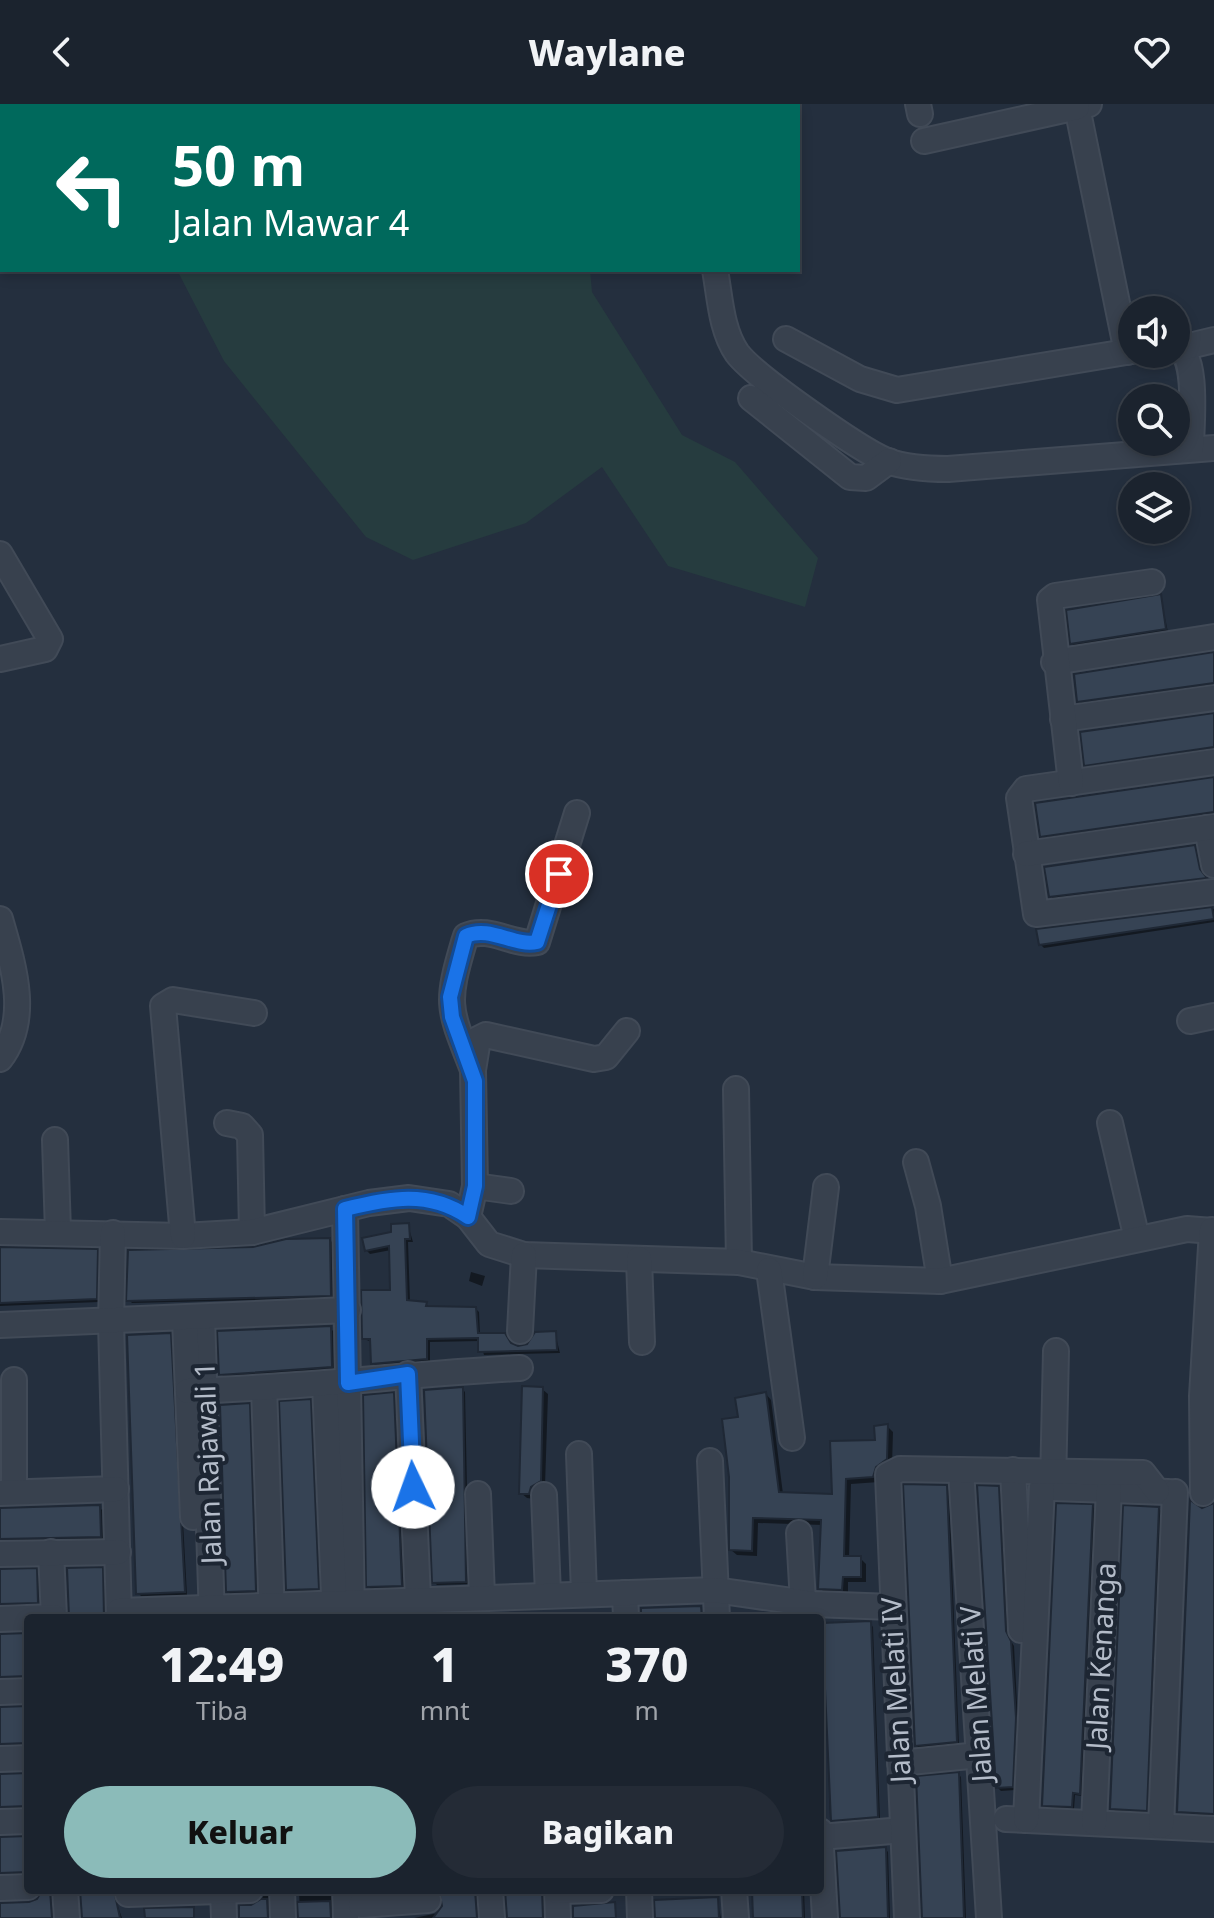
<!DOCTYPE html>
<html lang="id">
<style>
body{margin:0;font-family:"Noto Sans",sans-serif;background:#242b36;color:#f1f3f6;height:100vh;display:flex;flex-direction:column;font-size:30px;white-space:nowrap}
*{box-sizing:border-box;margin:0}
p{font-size:26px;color:#a0a4aa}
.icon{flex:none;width:44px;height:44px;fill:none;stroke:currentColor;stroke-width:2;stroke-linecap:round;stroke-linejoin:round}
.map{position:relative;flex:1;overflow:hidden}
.sheet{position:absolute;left:24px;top:1510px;width:800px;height:280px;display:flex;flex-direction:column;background:#1b232e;border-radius:8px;box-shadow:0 4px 12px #0003,0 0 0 2px #39404a}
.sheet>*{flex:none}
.guide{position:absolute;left:0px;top:0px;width:800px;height:168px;box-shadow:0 4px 12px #0003,0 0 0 2px #39404a;background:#00695c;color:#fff;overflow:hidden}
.fabs{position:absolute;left:1118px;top:192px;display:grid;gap:16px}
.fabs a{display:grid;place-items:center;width:72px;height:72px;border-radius:50%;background:#1b232e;box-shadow:0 4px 12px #0003,0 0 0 2px #39404a;font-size:40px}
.pin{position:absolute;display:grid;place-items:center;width:68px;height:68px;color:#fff;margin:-34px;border:4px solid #fff;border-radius:50%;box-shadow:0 2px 8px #0007}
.me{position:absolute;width:88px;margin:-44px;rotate:357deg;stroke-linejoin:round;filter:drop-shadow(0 0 6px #0008)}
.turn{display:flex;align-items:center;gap:28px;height:168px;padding:0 40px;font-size:36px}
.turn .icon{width:104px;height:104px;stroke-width:2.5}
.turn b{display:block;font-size:56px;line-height:68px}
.eta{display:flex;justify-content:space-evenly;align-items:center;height:136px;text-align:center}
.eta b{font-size:48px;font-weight:800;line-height:56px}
.action{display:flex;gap:16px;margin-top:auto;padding:16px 40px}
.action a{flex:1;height:92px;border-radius:48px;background:#8bbbb9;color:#111;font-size:32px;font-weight:800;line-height:92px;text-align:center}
.action a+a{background:#242b36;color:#f1f3f6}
header{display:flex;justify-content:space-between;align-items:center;height:104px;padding:0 40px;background:#1b232e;font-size:36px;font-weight:800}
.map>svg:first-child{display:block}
.green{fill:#263c3f}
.shadow{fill:#0007}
.building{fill:#364354;stroke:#1f2835;stroke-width:2}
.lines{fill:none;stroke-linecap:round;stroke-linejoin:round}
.minor-casing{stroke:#414a57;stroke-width:28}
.minor{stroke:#38414e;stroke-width:24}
.route-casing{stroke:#114b97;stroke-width:20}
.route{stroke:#1a73e8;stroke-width:14}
.labels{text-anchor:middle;stroke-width:8;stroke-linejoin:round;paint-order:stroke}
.street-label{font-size:28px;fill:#b4bcc9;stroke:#1d2633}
</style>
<header><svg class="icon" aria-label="back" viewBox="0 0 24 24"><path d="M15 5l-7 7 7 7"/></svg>Waylane<svg class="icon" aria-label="heart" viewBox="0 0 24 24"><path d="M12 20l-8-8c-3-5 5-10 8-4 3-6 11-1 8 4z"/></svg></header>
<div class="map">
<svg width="1214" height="1814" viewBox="0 0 1214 1814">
<rect width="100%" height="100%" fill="#242f3e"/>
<g class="green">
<path d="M 72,0 L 579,0 L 579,2 L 77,2 Z"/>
<path d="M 177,166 L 590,166 L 592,188 L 682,331 L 735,358 L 818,454 L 805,503 L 668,462 L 602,363 L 526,419 L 413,456 L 366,433 L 224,257 Z"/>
</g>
<g class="shadow">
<path d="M 1160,492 L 1168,528 L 1075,543 L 1072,539 Z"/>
<path d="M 1214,550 L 1214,582 L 1082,600 L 1079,597 Z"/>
<path d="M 1214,611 L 1214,646 L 1089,664 L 1086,661 Z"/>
<path d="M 1214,675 L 1214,713 L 1045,735 L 1042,732 Z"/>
<path d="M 1194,743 L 1207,777 L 1054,796 L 1051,792 Z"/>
<path d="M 1214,805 L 1214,818 L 1044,844 L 1040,840 L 1038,826 Z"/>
<path d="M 408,1121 L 413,1138 L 408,1138 L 410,1198 L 426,1200 L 430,1204 L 476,1205 L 479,1208 L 480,1231 L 505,1231 L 518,1244 L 555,1229 L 560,1249 L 484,1251 L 480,1237 L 430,1238 L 430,1258 L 377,1263 L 373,1259 L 372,1238 L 364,1235 L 392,1189 L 391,1146 L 370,1150 L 366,1146 Z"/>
<path d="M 330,1136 L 333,1139 L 334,1194 L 132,1199 L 129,1196 L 253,1145 Z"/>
<path d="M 0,1145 L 97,1147 L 100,1150 L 99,1198 L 0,1202 Z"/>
<path d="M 471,1168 L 485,1172 L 482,1182 L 469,1177 Z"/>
<path d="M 330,1224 L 333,1227 L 334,1266 L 224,1273 L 221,1270 Z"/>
<path d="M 170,1231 L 173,1234 L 187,1491 L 141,1492 L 138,1489 Z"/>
<path d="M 462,1285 L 465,1288 L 469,1480 L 437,1481 L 434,1478 Z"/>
<path d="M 542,1285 L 548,1290 L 545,1382 L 534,1395 L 527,1394 L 521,1389 Z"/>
<path d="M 393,1290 L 396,1294 L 405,1484 L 372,1486 L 368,1482 Z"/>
<path d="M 766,1290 L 771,1296 L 783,1390 L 834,1392 L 832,1339 L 878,1338 L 887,1322 L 893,1328 L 892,1361 L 879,1378 L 851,1380 L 849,1454 L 860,1454 L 866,1460 L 866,1478 L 848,1478 L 848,1491 L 826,1490 L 820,1484 L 823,1421 L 758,1419 L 757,1452 L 737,1451 L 731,1446 L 740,1314 Z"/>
<path d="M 310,1297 L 313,1300 L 321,1487 L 291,1488 L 288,1485 Z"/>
<path d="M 249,1301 L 252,1304 L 258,1490 L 231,1491 L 228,1487 Z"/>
<path d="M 946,1383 L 949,1386 L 959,1641 L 920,1645 L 917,1642 Z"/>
<path d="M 998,1384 L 1001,1387 L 1008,1532 L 1014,1542 L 1018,1618 L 1015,1686 L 1001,1687 L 998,1684 Z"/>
<path d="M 1214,1399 L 1214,1714 L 1179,1707 L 1202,1406 Z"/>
<path d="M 1092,1402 L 1095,1405 L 1082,1692 L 1075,1691 L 1074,1705 L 1046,1704 L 1044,1701 Z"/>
<path d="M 99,1403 L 102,1406 L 103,1436 L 0,1440 L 0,1404 Z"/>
<path d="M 1159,1405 L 1162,1408 L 1149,1709 L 1115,1707 L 1112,1704 Z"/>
<path d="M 0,1465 L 36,1466 L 39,1470 L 41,1501 L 0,1504 Z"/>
<path d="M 102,1465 L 105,1469 L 107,1514 L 71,1514 Z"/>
<path d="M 870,1519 L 873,1523 L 880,1716 L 834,1717 L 830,1714 L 824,1521 Z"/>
<path d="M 28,1531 L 28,1575 L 0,1577 L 0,1532 Z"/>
<path d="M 28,1603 L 28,1643 L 0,1644 L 0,1605 Z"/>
<path d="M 958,1670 L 961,1673 L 966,1814 L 924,1814 Z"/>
<path d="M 28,1671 L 28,1705 L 0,1707 L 0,1672 Z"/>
<path d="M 28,1733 L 28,1771 L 0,1773 L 0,1735 Z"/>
<path d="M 885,1745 L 888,1748 L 890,1814 L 841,1814 Z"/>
<path d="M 44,1786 L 55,1786 L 55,1814 L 0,1814 L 0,1801 L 36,1798 Z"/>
<path d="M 81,1786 L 118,1786 L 115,1794 L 122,1814 L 84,1814 Z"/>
<path d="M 267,1786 L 272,1786 L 271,1814 L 240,1814 L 258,1801 Z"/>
<path d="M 299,1786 L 335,1786 L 333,1814 L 300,1814 Z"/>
<path d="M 440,1786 L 480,1786 L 479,1814 L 414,1814 L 438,1809 L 445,1796 Z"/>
<path d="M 507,1786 L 546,1786 L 545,1814 L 508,1814 Z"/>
<path d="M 754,1786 L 804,1786 L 805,1814 L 755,1814 Z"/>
<path d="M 717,1795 L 721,1814 L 654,1814 L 656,1798 Z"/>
</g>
<g class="building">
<path d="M 1161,490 L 1166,525 L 1070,540 L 1066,506 Z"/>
<path d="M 1214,548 L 1214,579 L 1077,598 L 1074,570 Z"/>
<path d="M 1214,609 L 1214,643 L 1084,662 L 1080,628 Z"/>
<path d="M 1214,673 L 1214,708 L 1040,733 L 1035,699 Z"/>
<path d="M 1195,741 L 1200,765 L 1207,774 L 1049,793 L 1044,763 Z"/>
<path d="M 1212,803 L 1214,815 L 1039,841 L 1036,825 Z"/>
<path d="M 409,1119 L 410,1135 L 405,1135 L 407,1196 L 427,1198 L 426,1202 L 476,1203 L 478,1229 L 505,1229 L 511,1239 L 518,1242 L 527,1240 L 535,1228 L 556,1227 L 557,1246 L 478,1248 L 478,1234 L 427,1235 L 427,1255 L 371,1260 L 370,1235 L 362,1235 L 361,1186 L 390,1186 L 389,1142 L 365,1147 L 362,1134 L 391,1128 L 391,1120 Z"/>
<path d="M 330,1134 L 331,1192 L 126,1197 L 128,1146 L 253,1143 L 286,1135 Z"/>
<path d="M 0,1143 L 98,1145 L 97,1195 L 0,1199 Z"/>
<path d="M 331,1222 L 332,1263 L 219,1271 L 217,1227 Z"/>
<path d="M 171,1229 L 185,1488 L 136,1490 L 127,1231 Z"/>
<path d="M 522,1282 L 543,1283 L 541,1377 L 531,1383 L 529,1390 L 519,1390 Z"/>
<path d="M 463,1283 L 466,1478 L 432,1479 L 424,1286 Z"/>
<path d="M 394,1288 L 402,1482 L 366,1483 L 363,1291 Z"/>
<path d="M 766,1288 L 779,1388 L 832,1390 L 830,1337 L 875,1336 L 874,1322 L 888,1320 L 887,1355 L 876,1363 L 873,1373 L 846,1375 L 844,1452 L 861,1452 L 861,1473 L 843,1473 L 842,1486 L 818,1485 L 821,1416 L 753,1414 L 752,1447 L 729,1446 L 729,1373 L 722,1315 L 738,1313 L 735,1294 Z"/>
<path d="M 311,1295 L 319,1485 L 286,1486 L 279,1297 Z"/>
<path d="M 250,1299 L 256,1487 L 226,1488 L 220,1301 Z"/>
<path d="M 903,1380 L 947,1381 L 957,1638 L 915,1642 Z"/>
<path d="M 977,1381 L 999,1382 L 1006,1527 L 1011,1537 L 1016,1614 L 1013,1683 L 996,1684 Z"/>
<path d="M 1190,1396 L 1202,1404 L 1214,1399 L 1214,1710 L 1177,1708 Z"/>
<path d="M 1056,1399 L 1093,1400 L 1080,1690 L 1073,1689 L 1072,1703 L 1042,1702 Z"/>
<path d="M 100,1401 L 101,1433 L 0,1435 L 0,1404 Z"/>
<path d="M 1123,1401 L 1159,1403 L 1147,1707 L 1110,1705 Z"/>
<path d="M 103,1463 L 104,1514 L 69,1514 L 67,1464 Z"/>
<path d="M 37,1464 L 38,1499 L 0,1500 L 0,1465 Z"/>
<path d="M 701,1502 L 702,1514 L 641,1514 L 641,1504 Z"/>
<path d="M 871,1517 L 878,1713 L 831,1717 L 822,1519 Z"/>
<path d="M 28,1529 L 28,1572 L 0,1573 L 0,1530 Z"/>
<path d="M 28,1602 L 28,1639 L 0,1640 L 0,1603 Z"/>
<path d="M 959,1668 L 964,1814 L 922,1814 L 916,1672 Z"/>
<path d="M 28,1669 L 28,1702 L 0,1703 L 0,1670 Z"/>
<path d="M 28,1732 L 28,1768 L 0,1769 L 0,1733 Z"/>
<path d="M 886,1743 L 888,1814 L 840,1814 L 836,1747 Z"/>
<path d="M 42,1786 L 50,1786 L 52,1814 L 0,1814 L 0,1799 L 29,1798 L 37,1795 Z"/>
<path d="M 80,1786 L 114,1786 L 120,1814 L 82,1814 Z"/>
<path d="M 439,1786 L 475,1786 L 477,1814 L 433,1814 L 442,1802 Z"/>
<path d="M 505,1786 L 542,1786 L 543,1814 L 507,1814 Z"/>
<path d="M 752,1786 L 802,1786 L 803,1814 L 753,1814 Z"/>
<path d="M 718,1793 L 719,1814 L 655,1814 L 654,1796 Z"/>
<path d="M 261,1795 L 267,1795 L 268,1814 L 239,1814 L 239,1801 L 251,1801 Z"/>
<path d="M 330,1797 L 331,1814 L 298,1814 L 297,1798 Z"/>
<path d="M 615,1798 L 616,1814 L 573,1814 L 573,1802 Z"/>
<path d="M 194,1803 L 194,1814 L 145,1814 L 144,1804 Z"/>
</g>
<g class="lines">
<defs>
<g id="minor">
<path d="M 684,0 L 684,2"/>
<path d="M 741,0 L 741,2"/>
<path d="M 918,0 L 920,10"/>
<path d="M 1089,0 L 1077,3 L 1127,248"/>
<path d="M 924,37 L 1077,3"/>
<path d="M 715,166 C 720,193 721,226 737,249 C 754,272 860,346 887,357 C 907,364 928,365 948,365 L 1214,344"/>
<path d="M 786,235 L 860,275 L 897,286 L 1132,247"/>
<path d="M 1176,242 C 1199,250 1191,322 1191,344"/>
<path d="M 1181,244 L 1214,236"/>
<path d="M 751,294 L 850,373 L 866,374 L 889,357"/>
<path d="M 0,450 L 50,535 L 45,545 L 0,555"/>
<path d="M 1054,558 L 1214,533"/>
<path d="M 1063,615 L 1214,594"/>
<path d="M 1214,658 L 1026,685 L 1019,694 L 1036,810 L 1214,788"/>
<path d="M 1071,679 L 1050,496 L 1055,492 L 1152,478"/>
<path d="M 1207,724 L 1214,761"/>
<path d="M 1026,750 L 1214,723"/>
<path d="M 0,815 C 13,860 31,915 0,955"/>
<path d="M 1190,917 L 1214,912"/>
<path d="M 473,966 C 449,904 445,902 464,838 L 466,832 C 490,821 514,843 537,838 L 577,709"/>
<path d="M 736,985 L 739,1158"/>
<path d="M 227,1019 L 242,1022 L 250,1031 L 252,1128"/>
<path d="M 1110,1019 L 1137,1135"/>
<path d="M 55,1036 L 58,1128"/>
<path d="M 916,1058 L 928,1102 L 940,1177"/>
<path d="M 475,1082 L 511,1087"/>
<path d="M 345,1105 L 352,1514"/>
<path d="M 468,1113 L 475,1082 L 473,966 L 478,935 L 486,931 L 594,955 L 606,953 L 627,927"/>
<path d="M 0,1128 L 183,1132 L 252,1128 L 369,1099 L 409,1094 L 449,1100 L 468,1113 L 489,1140 L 524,1151 L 739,1158 L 815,1173 L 940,1177 L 1187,1125 L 1214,1127"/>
<path d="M 113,1129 L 111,1219 L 119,1514"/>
<path d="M 183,1132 L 163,902 L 173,896 L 254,909"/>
<path d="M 639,1155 L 642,1238"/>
<path d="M 769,1166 L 792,1334"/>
<path d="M 815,1173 L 826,1083"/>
<path d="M 202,1214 L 212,1514"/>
<path d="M 185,1215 L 193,1413"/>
<path d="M 0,1221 L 348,1206"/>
<path d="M 520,1227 L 524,1151"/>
<path d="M 408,1270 L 418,1495"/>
<path d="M 14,1276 L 14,1382"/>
<path d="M 325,1280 L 335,1514"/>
<path d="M 264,1284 L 272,1514"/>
<path d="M 188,1287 C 299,1284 409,1270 520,1264"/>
<path d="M 579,1350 L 584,1489"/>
<path d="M 710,1357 L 717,1514"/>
<path d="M 961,1366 L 989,1814"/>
<path d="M 1013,1366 L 1021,1526"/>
<path d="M 1053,1381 L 1056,1247"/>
<path d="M 1053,1384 L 1168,1388"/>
<path d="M 0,1389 L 116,1385"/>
<path d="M 1203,1389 L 1202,1292 L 1212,1126"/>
<path d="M 478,1390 L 482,1492"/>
<path d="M 544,1391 L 548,1490"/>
<path d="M 799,1429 L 803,1498"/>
<path d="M 51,1448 L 54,1514"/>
<path d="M 0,1450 L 118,1448"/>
<path d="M 625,1489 L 626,1514"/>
<path d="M 119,1507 L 715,1486 L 813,1500 L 892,1503"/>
<path d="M 0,1515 L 54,1513"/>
<path d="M 0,1588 L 28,1587"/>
<path d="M 0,1655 L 28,1654"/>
<path d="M 900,1659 L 979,1651"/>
<path d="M 1006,1715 L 1214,1725"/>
<path d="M 1026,1716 L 1042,1383"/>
<path d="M 0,1718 L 28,1717"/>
<path d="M 1094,1719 L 1109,1385"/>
<path d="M 1161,1722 L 1175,1388"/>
<path d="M 820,1727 L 825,1814"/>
<path d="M 820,1733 L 903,1726"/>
<path d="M 0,1784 L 28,1783"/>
<path d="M 65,1786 L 67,1814"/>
<path d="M 223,1786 L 224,1814"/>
<path d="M 282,1786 L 283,1814"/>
<path d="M 345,1786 L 346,1814"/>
<path d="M 490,1786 L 492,1814"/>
<path d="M 557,1786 L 558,1814"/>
<path d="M 639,1786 L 640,1814"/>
<path d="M 734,1786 L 736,1814"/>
<path d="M 557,1787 L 601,1786"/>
<path d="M 128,1790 L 250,1786"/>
<path d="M 361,1801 L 428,1796"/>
<path d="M 907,1814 L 888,1371 L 900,1365 L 1143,1369 L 1157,1387"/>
</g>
</defs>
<use href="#minor" class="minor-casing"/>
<use href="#minor" class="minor"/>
</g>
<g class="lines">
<defs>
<path id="route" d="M 413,1383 L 408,1270 L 348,1279 L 345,1105 C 389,1094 429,1086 468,1113 L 475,1082 L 475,977 L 452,913 L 450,893 L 466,832 C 490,821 514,843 537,838 L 559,770"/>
</defs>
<use href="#route" class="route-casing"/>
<use href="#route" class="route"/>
</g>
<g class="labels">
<g class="street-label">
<text transform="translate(208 1359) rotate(-92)" y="10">Jalan Rajawali 1</text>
<text transform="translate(1101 1552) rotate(-87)" y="10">Jalan Kenanga</text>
<text transform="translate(896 1586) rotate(-93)" y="10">Jalan Melati IV</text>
<text transform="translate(976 1590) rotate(-94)" y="10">Jalan Melati V</text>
</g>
</g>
</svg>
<div class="fabs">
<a><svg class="icon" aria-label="sound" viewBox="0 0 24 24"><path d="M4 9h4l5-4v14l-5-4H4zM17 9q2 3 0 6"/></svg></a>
<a><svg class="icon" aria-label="search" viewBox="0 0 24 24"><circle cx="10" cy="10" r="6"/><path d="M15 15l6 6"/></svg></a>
<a><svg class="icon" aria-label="layers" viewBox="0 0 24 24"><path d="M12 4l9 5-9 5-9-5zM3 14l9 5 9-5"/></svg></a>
</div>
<div class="pin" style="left:559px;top:770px;background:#d93025"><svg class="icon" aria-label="arrive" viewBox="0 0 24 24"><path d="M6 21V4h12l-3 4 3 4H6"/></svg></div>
<svg class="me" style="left:413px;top:1383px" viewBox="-20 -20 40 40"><circle r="19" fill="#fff"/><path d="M0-13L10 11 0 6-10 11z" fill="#1a73e8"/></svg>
<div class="guide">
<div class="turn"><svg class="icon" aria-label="left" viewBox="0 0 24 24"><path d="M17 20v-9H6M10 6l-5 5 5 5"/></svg><div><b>50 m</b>Jalan Mawar 4</div></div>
</div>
<section class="sheet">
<div class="eta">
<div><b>12:49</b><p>Tiba</p></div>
<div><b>1</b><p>mnt</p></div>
<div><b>370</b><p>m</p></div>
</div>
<div class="action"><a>Keluar</a><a>Bagikan</a></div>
</section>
</div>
